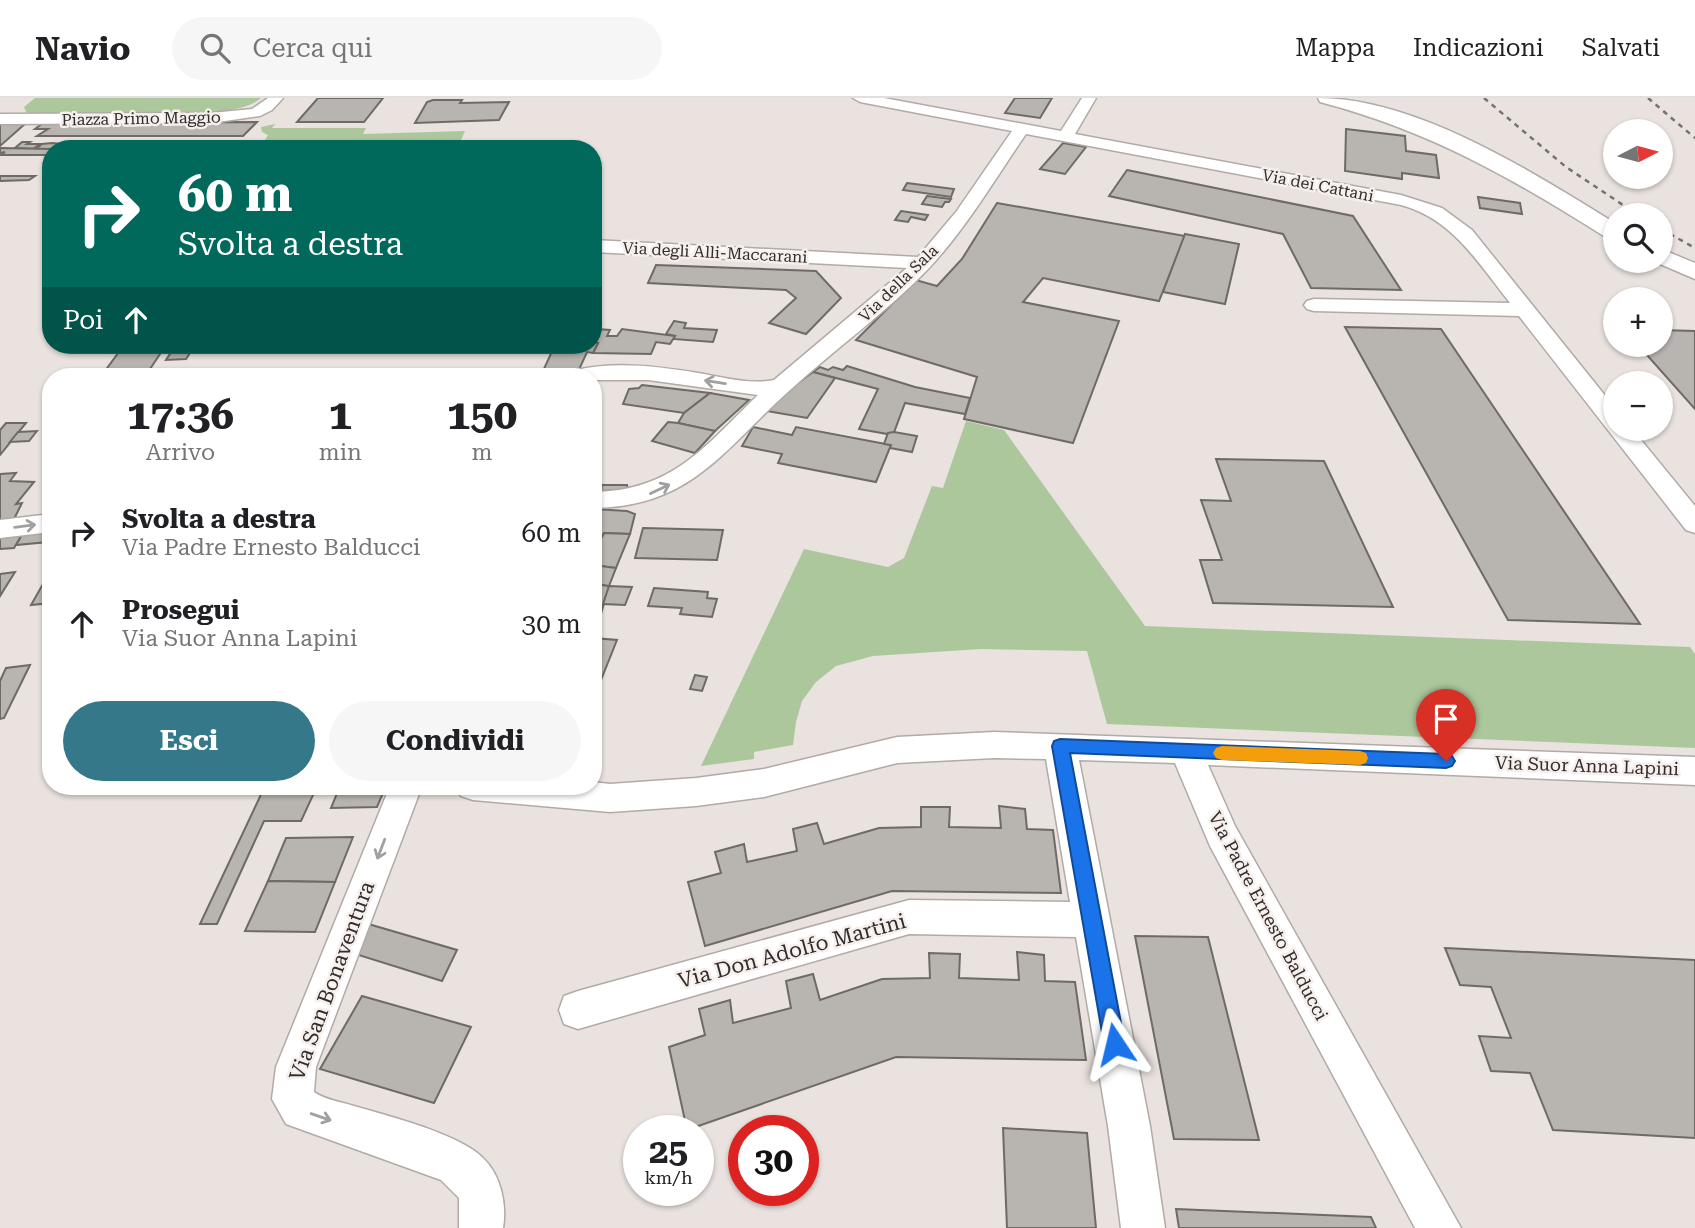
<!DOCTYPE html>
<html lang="it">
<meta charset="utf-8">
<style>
body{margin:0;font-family:"Roboto Serif",serif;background:#f6f6f6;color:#202124;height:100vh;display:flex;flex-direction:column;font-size:26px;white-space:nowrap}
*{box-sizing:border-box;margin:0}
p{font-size:23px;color:#757577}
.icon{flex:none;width:38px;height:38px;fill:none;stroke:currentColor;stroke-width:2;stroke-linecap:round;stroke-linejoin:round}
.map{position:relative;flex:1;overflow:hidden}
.sheet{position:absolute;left:42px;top:270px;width:560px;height:427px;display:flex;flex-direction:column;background:#fff;border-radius:28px;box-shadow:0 2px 5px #0004}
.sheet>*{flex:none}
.top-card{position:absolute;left:42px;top:42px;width:560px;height:214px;border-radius:28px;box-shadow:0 2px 5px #0004;background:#00695c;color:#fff;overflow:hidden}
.needle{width:46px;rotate:84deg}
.tools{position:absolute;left:1603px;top:21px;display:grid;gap:14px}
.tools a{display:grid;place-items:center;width:70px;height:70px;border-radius:50%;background:#fff;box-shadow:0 2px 5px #0004;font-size:35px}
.speed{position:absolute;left:623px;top:1017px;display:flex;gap:14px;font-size:35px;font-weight:700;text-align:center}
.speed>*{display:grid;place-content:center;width:91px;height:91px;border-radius:50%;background:#fff;box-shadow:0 2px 5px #0004;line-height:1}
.speed small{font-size:18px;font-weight:400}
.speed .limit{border:10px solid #d22;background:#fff;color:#111}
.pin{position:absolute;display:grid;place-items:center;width:60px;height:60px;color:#fff;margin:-72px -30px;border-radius:50% 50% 50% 0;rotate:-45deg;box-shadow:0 0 7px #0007}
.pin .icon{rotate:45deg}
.me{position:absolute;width:77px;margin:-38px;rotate:350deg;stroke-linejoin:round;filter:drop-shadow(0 0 5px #0008)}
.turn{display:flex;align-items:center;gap:24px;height:147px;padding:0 21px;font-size:32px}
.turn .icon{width:91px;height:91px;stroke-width:2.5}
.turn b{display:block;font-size:49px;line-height:60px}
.then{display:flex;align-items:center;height:66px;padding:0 21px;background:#0003;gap:14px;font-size:26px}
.eta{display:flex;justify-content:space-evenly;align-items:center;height:119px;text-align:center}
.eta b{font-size:42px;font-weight:700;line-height:49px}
.button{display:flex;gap:14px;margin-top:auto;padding:14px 21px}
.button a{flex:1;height:80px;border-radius:42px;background:#357889;color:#fff;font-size:28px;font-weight:700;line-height:80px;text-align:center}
.button a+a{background:#f6f6f6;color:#202124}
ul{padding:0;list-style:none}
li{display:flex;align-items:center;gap:21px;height:91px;padding:0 21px}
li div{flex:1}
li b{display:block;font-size:26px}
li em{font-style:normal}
header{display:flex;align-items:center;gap:42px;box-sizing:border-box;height:98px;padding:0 35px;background:#fff;border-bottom:2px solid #e0e0e0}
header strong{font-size:33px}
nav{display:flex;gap:38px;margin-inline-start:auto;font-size:24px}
.search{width:490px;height:63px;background:#f6f6f6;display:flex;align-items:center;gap:18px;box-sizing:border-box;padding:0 24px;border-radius:38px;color:#757577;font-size:26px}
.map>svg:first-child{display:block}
.green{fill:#adc79d}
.building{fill:#b8b4af;stroke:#6e6b66;stroke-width:2}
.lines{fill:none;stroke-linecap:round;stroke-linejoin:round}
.minor-casing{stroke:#b1aaa7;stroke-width:3}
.tertiary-casing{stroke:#b1aaa7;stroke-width:3}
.minor{fill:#fff;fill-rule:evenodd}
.tertiary{fill:#fff;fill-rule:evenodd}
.rail{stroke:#777271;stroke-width:2.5;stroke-dasharray:5 5;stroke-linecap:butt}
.oneway{stroke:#a1a0a0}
.route{fill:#1a73e8;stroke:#114b97;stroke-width:2}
.slow{fill:#f59e0b}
.labels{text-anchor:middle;stroke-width:5;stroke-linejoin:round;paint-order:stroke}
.far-street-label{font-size:16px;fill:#2f2c2b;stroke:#f6efec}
.street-label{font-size:18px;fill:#2f2c2b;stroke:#f6efec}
.near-street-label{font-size:21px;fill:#2f2c2b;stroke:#f6efec}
</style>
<header>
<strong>Navio</strong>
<div class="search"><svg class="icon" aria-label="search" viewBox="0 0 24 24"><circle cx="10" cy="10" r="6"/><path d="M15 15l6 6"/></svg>Cerca qui</div>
<nav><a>Mappa</a><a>Indicazioni</a><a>Salvati</a></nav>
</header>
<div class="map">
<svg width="1695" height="1130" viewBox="0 0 1695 1130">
<rect width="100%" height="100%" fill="#e9e2df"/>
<g class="green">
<path d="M 35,0 L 261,0 C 234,26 76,17 32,17 L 26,14 L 24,9 Z"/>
<path d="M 275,26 L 272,30 L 366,30 L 363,36 L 465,33 L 457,51 L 260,51 L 268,37 L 262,34 L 261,29 Z"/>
<path d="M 966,323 L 1004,332 L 1145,528 L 1690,549 L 1695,556 L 1695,650 L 1107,626 L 1087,553 L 981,551 L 873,558 L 836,568 L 816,584 L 802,603 L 796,624 L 793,647 L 754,654 L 754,661 L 701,668 L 804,451 L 888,469 L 904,460 L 932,388 L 943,390 Z"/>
</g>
<g class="building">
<path d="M 318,0 L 383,0 L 364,24 L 297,24 Z"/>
<path d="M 1015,0 L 1052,0 L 1040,20 L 1005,15 Z"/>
<path d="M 433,2 L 462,2 L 460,5 L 509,4 L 499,22 L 415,25 L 427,4 Z"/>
<path d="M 257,24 L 243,38 L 37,38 L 48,31 L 35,31 L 43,25 Z"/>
<path d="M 0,25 L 26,25 L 0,48 Z"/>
<path d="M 1346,31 L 1405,38 L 1406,53 L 1436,57 L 1439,80 L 1402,75 L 1402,81 L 1345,73 Z"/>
<path d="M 22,44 L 30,44 L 27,46 L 40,46 L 33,51 L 15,50 Z"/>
<path d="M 52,45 L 72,47 L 95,47 L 91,51 L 36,51 L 42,46 Z"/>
<path d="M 162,45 L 157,50 L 97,51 L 102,46 Z"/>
<path d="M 232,45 L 228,50 L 164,50 L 168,46 Z"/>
<path d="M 1063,45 L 1086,49 L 1065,76 L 1040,71 Z"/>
<path d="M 0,50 L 51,51 L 51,57 L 1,57 L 5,54 L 0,55 Z"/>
<path d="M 1127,72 L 1353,118 L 1401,192 L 1311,190 L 1283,136 L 1109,98 Z"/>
<path d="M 0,78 L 35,78 L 29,82 L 0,83 Z"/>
<path d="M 907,85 L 954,91 L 951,99 L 903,92 Z"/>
<path d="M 927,98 L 951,101 L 949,104 L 945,104 L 942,109 L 922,106 Z"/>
<path d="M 1478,99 L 1520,105 L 1522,116 L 1480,110 Z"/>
<path d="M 997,105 L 1185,138 L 1159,203 L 1043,180 L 1023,204 L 1119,223 L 1073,345 L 964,321 L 977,279 L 856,242 L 916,182 L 937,188 L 962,161 Z"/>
<path d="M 901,113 L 928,117 L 925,122 L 911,119 L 908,124 L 895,122 Z"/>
<path d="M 1185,136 L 1239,146 L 1225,206 L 1163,194 Z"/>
<path d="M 656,167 L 816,173 L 841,200 L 806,236 L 769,225 L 796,200 L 786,192 L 648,185 Z"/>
<path d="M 674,223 L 686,225 L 684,230 L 717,232 L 713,244 L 673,241 L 675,238 L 666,236 Z"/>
<path d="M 1345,229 L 1441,231 L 1640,526 L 1508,522 Z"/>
<path d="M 596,231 L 610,232 L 607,238 L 617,238 L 622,231 L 675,238 L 670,246 L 656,244 L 651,256 L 593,255 L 598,245 L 593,244 Z"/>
<path d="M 1661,232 L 1695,233 L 1695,311 L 1638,247 L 1661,247 Z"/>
<path d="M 593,244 L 598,245 L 593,255 L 587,254 L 577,276 L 542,275 L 555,247 L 593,247 Z"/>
<path d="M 124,247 L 166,247 L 150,271 L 105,273 Z"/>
<path d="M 508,247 L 555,247 L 552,254 L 505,252 Z"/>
<path d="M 192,252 L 186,261 L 166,262 L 172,253 Z"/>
<path d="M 847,268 L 915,289 L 970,300 L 965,316 L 905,305 L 893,337 L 859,331 L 878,291 L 813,274 L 820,269 L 828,272 L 833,269 L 843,272 Z"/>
<path d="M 813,274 L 835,280 L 807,320 L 767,313 L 775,302 Z"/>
<path d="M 642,287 L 710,295 L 684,315 L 623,306 L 629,291 L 639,290 Z"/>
<path d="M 710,295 L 749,302 L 715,333 L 678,325 L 684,315 Z"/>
<path d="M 668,324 L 678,325 L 715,333 L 695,355 L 652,343 Z"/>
<path d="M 6,325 L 26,325 L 0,357 L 0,332 Z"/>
<path d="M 753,329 L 792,337 L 796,329 L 891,347 L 876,384 L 778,365 L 782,356 L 742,348 Z"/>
<path d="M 37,333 L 29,343 L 10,344 L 18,334 Z"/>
<path d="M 894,334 L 917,338 L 912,354 L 890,350 L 891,347 L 884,346 L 888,335 Z"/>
<path d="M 1216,361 L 1324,363 L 1393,509 L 1213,505 L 1200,462 L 1222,462 L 1201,402 L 1231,403 Z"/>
<path d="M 16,375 L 10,383 L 34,384 L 16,406 L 22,405 L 13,423 L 0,425 L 0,376 Z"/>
<path d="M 602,387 L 627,387 L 628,392 L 601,393 Z"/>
<path d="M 593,411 L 627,413 L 635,416 L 630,436 L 604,435 L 602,439 L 593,438 Z"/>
<path d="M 51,430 L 51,455 L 44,456 L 49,444 L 16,447 L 24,433 Z"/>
<path d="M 643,430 L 723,432 L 717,462 L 635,460 Z"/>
<path d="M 24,433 L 14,450 L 0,451 L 0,439 Z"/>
<path d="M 604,435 L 630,436 L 616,470 L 593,467 L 593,438 L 602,439 Z"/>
<path d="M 593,467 L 616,470 L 609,488 L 593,486 Z"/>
<path d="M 51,472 L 51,505 L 31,507 Z"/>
<path d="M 15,474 L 0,498 L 0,476 Z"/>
<path d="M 593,486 L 609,488 L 594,540 L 617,542 L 599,587 L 593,586 Z"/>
<path d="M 609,488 L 632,489 L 625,507 L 603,506 Z"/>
<path d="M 654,490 L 708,494 L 707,500 L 717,501 L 712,519 L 680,516 L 682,510 L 648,508 Z"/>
<path d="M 30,567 L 4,620 L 0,621 L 0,583 L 6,570 Z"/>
<path d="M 695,577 L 707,579 L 702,593 L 690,591 Z"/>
<path d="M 265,688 L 294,688 L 291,694 L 314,695 L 301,723 L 264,723 L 217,826 L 200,826 Z"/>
<path d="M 340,688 L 386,688 L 377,709 L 331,710 Z"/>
<path d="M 999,708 L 1025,711 L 1027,731 L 1053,732 L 1061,795 L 892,793 L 705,848 L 688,784 L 721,775 L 715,754 L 744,746 L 747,764 L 797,753 L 793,731 L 817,725 L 824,746 L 879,730 L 921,729 L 921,709 L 950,709 L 949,729 L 1001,730 Z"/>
<path d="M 353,739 L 335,784 L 268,783 L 286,740 Z"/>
<path d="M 268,783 L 335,784 L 315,834 L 245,833 Z"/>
<path d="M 365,825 L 457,852 L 442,883 L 352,855 Z"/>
<path d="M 1135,838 L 1208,839 L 1259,1042 L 1174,1041 Z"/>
<path d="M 1445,850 L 1695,862 L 1695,1040 L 1553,1032 L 1530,975 L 1491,973 L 1479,938 L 1511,940 L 1491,889 L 1460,887 Z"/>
<path d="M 1017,854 L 1044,857 L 1045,883 L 1075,884 L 1086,962 L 896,959 L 687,1032 L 669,949 L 705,937 L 699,911 L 730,902 L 733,925 L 791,910 L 786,883 L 813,876 L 820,902 L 882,881 L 930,880 L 929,855 L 960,856 L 959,880 L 1019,882 Z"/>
<path d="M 362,898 L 471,929 L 434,1005 L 320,971 Z"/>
<path d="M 1003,1030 L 1087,1035 L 1096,1130 L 1007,1130 Z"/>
<path d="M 1176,1111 L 1371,1119 L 1376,1130 L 1179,1130 Z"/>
</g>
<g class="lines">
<defs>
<g id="minor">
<path d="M 268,0 L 283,0 L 272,12 L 260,18 L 211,25 L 0,26 L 0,16 L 211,15 L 252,11 Z"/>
<path d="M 853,0 L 884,0 L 1061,33 L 1082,0 L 1096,0 L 1075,36 L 1401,97 L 1442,110 L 1472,132 L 1615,310 L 1615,331 L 1632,331 L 1695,408 L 1695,435 L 1686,432 L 1519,218 L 1314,213 L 1307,211 L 1304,207 L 1307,203 L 1314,201 L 1510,205 C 1478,165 1453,121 1401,107 L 1026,36 C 995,81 967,129 930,169 C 887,214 836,250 790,292 C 724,351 692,409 593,410 L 593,394 C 673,393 705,348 758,297 L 648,282 L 593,282 L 593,278 L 569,278 L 572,273 C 613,263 656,268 698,275 C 723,279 749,287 774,282 L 907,170 L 593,154 L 593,142 L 918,159 L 956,114 L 1012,33 L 860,4 Z"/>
<path d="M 51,416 L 51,434 L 0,440 L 0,422 Z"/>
<path d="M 994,634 L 1695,659 L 1695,687 L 1208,667 L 1235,728 L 1461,1130 L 1415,1130 L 1210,748 L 1175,665 L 1079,662 L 1150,1028 L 1165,1130 L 1121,1130 L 1108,1028 L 1076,839 L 909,836 L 578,931 L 564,926 L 559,912 L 564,898 L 578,893 L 909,802 L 1070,804 L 1046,661 L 994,660 L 897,665 L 764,699 L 696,708 L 610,714 L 473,702 L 461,698 L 457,688 L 593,688 L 593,684 L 610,686 L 696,680 L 764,671 L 897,639 Z"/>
<path d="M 390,688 L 422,688 L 316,969 L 314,994 C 325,1002 342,1004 354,1008 C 388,1018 460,1036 483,1060 C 501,1077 507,1107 503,1130 L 459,1130 L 459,1100 L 441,1082 L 286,1026 L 272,1001 L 276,969 Z"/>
</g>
<g id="tertiary">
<path d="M 1318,0 C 1417,0 1532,74 1615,125 L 1615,142 L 1607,140 C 1512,80 1430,33 1320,4 Z"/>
<path d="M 1661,151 L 1695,165 L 1695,181 L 1653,163 L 1661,163 Z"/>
</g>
</defs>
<use href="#minor" class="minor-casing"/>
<use href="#tertiary" class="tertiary-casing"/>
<use href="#minor" class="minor"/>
<use href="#tertiary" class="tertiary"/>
<g class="rail">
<path d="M 1484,0 L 1566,69 L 1638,117"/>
<path d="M 1648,0 L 1695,40"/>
<path d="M 1661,131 L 1695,150"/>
</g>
</g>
<defs><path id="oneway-shaft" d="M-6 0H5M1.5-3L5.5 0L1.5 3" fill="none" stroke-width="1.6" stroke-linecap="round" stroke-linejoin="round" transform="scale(1.75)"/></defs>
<g class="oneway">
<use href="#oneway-shaft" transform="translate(715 284) rotate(-171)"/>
<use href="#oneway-shaft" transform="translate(660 391) rotate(-25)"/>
<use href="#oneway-shaft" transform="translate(25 428) rotate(-7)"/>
<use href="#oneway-shaft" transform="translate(381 751) rotate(111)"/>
<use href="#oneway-shaft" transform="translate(321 1019) rotate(19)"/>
</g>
<path class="route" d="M 1060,641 L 1446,656 L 1452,658 L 1455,663 L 1452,668 L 1446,670 L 1070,655 L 1125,946 L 1122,953 L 1115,957 L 1107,953 L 1104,946 L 1052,648 L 1054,643 Z"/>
<path class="slow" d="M 1222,648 L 1360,653 L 1366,655 L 1368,660 L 1366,665 L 1360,667 L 1222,662 L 1216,660 L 1213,655 L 1216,650 Z"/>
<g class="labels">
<g class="far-street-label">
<text transform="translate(141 20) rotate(-1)" y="6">Piazza Primo Maggio</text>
<text transform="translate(1318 87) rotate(11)" y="6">Via dei Cattani</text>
<text transform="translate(715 154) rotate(3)" y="6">Via degli Alli-Maccarani</text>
<text transform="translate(898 185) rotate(-44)" y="6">Via della Sala</text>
</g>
<g class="street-label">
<text transform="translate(1587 668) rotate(2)" y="6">Via Suor Anna Lapini</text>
<text transform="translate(1268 818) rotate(62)" y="6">Via Padre Ernesto Balducci</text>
</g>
<g class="near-street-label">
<text transform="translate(792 853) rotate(-15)" y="7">Via Don Adolfo Martini</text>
<text transform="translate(332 883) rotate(-70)" y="7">Via San Bonaventura</text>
</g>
</g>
</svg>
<div class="tools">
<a><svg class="needle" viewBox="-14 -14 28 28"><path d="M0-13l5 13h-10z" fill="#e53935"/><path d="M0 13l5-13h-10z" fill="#757577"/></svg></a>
<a><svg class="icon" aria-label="search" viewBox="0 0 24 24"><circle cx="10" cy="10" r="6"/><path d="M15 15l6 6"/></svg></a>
<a>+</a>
<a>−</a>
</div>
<div class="speed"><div>25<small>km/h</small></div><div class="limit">30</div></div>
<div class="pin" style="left:1446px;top:663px;background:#d93025"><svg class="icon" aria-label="arrive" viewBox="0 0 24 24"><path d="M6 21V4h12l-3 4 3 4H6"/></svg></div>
<svg class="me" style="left:1115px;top:946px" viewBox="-20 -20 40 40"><path d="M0-17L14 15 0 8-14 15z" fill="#1a73e8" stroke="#fff" stroke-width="4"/></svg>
<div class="top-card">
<div class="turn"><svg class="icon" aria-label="right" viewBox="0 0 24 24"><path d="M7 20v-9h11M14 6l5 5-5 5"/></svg><div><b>60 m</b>Svolta a destra</div></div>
<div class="then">Poi<svg class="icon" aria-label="ahead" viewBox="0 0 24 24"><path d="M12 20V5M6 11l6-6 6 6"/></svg></div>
</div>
<section class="sheet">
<div class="eta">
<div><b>17:36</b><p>Arrivo</p></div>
<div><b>1</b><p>min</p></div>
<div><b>150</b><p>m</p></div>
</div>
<ul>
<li><svg class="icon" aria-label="right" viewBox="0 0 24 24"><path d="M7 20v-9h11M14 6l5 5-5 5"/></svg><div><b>Svolta a destra</b><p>Via Padre Ernesto Balducci</p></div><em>60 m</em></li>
<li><svg class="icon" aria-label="ahead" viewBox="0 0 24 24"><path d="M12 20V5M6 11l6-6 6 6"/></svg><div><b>Prosegui</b><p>Via Suor Anna Lapini</p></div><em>30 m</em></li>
</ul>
<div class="button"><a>Esci</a><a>Condividi</a></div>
</section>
</div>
